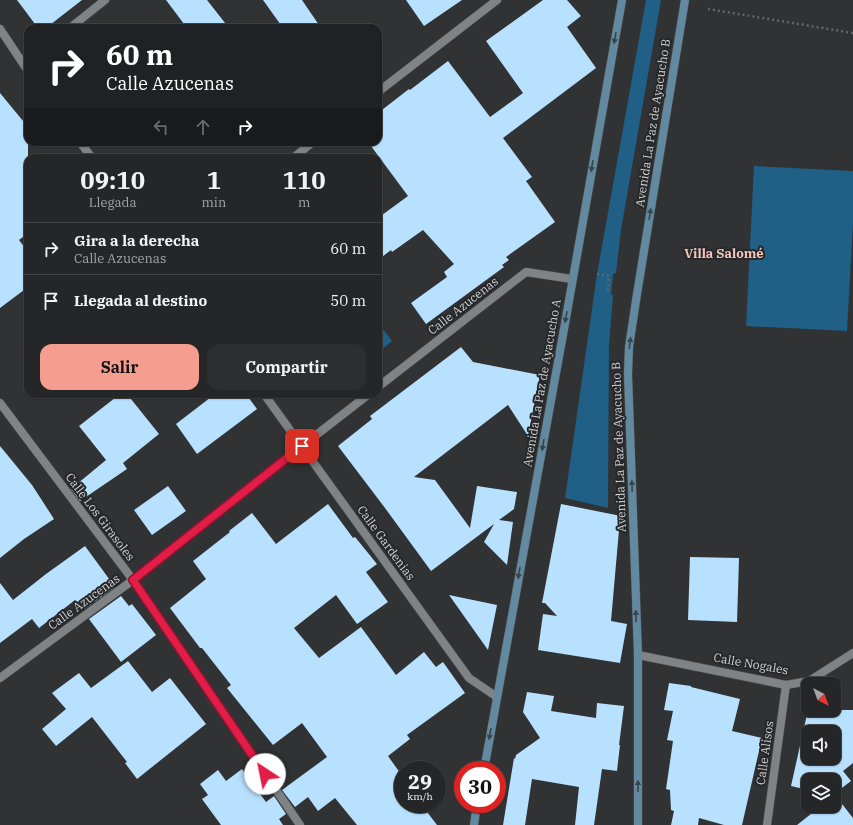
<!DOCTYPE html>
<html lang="es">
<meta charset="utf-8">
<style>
body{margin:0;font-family:"IBM Plex Serif",serif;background:#2c2e2f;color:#f1f3f6;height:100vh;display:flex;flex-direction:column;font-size:15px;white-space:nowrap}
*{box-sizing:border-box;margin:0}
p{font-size:13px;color:#a3a5a7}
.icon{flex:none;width:22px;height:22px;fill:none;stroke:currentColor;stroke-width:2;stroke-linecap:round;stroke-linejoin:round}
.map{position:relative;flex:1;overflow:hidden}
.details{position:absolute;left:24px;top:154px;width:358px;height:244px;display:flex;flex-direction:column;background:#242627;border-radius:12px;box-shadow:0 1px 3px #0004,0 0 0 1px #414344}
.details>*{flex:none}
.top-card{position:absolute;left:24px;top:24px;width:358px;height:122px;border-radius:12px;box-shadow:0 1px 3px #0004,0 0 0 1px #414344;background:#202124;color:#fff;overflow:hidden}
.needle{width:26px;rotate:139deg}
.tools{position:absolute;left:801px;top:677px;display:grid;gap:8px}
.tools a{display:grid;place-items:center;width:40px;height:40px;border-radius:8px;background:#242627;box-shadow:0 1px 3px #0004,0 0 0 1px #414344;font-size:20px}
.speed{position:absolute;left:394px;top:761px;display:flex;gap:8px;font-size:20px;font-weight:700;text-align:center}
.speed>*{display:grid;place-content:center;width:52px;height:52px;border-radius:50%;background:#242627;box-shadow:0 1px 3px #0004,0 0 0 1px #414344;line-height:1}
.speed small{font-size:10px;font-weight:400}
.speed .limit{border:6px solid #d22;background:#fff;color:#111}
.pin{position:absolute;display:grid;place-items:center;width:34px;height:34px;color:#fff;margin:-17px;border-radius:8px;box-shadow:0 2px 6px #0006}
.me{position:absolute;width:44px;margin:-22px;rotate:326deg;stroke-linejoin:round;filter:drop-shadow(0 0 3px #0008)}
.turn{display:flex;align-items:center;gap:14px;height:84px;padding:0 16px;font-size:18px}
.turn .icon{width:52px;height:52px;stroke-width:2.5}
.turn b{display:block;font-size:28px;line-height:34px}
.lanes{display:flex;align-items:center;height:38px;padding:0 16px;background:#0003;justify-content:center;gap:20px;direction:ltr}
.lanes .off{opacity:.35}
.eta{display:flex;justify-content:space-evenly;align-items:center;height:68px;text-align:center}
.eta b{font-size:24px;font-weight:700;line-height:28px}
.primary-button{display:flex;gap:8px;margin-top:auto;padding:8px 16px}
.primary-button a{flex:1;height:46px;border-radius:12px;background:#f59d8e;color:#111;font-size:16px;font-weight:700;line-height:46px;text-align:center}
.primary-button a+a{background:#2c2e2f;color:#f1f3f6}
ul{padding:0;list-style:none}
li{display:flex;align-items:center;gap:12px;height:52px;padding:0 16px;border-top:1px solid #414344}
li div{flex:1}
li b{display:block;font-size:15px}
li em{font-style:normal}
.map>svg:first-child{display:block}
.green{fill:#205f86}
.building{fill:#b8e1ff;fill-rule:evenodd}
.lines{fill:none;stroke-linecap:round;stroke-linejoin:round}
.minor-casing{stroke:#4c4e50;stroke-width:9}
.secondary-casing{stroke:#4c4e50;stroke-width:9}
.path{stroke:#656668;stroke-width:2.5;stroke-dasharray:2 3;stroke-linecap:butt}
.minor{stroke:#7f8385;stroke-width:8}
.secondary{stroke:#62899f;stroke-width:8}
.oneway{fill:#38454d}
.route-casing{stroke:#92132f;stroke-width:10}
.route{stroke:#e11d48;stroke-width:7}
.labels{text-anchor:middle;stroke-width:4;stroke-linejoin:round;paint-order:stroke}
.street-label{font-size:12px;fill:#d1d2d4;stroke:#26282a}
.neighbourhood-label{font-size:13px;font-weight:bold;fill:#f7c4bb;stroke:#26282a}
</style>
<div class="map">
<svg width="853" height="825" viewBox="0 0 853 825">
<rect width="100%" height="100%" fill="#303234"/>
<g class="green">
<path d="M 646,0 L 661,0 L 621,230 L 616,273 L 613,274 L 611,295 L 613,295 L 609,345 L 608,508 L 565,498 L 597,274 Z"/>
<path d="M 754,166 L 853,171 L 853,223 L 847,331 L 746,326 Z"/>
<path d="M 378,323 L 392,341 L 378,353 Z"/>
</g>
<g class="building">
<path d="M 17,0 L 82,0 L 46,28 L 38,28 Z"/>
<path d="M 166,0 L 207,0 L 229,28 L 187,28 Z"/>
<path d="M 263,0 L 302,0 L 321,28 L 283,28 Z"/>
<path d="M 406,0 L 462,0 L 424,26 Z"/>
<path d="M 543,0 L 567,0 L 581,16 L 567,27 L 596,68 L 503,138 L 532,177 L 526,181 L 555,222 L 506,257 L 509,260 L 502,265 L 504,267 L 426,324 L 411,303 L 447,277 L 444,272 L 454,264 L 423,230 L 392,252 L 391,250 L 378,260 L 378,218 L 408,196 L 368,142 L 378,142 L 378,113 L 409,89 L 410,90 L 448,61 L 490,117 L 523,93 L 486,41 Z"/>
<path d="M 0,93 L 28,127 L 28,233 L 19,240 L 28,252 L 28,287 L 0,308 Z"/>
<path d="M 461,347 L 473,362 L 540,375 L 528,436 L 508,405 L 414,477 L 435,480 L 470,528 L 477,486 L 517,492 L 514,509 L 499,520 L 513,522 L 507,565 L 484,542 L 494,524 L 431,571 L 385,508 L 338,446 L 372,419 L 370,416 Z"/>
<path d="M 120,394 L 127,394 L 159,434 L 123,463 L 127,469 L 80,501 L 71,489 L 106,460 L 79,426 Z"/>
<path d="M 215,394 L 246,394 L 257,409 L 197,454 L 176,424 Z"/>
<path d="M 0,446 L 32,485 L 54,519 L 24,539 L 0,558 Z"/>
<path d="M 168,486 L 186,511 L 152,535 L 134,510 Z"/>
<path d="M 328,504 L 353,538 L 355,537 L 377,564 L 366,572 L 388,602 L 357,624 L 336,595 L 294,628 L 319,658 L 361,627 L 396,675 L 424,652 L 436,667 L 443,662 L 465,693 L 407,735 L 410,739 L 388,756 L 403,777 L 403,804 L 421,804 L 437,825 L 357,825 L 335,798 L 318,811 L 308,797 L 295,807 L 282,790 L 327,757 L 302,723 L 273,745 L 227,688 L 231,685 L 202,648 L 200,648 L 170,608 L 206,579 L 193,561 L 230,532 L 229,531 L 252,513 L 276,544 Z"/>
<path d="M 561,504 L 621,516 L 619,530 L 611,621 L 627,624 L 620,663 L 538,650 L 543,614 L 557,616 L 545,603 L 542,603 Z"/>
<path d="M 85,546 L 115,587 L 83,610 L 75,600 L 39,628 L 32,619 L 0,643 L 0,583 L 13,600 L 46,574 Z"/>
<path d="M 690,557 L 739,558 L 737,622 L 688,620 Z"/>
<path d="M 449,595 L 497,605 L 488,650 Z"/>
<path d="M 121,596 L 129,606 L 132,604 L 156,635 L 121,662 L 89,619 Z"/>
<path d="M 128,661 L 152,692 L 170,678 L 206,724 L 137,779 L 125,763 L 127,762 L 92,717 L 56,746 L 42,729 L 66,709 L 52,693 L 79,673 L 91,688 Z"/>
<path d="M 669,683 L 691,686 L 691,687 L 740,699 L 732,731 L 762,738 L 742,825 L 724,825 L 699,818 L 698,825 L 671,825 L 674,811 L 671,810 L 670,790 L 666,789 L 673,741 L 667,740 L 673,711 L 664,710 Z"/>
<path d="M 527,692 L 554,696 L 551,711 L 596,718 L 597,703 L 624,706 L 619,745 L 620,745 L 617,771 L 602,769 L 594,825 L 575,825 L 579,787 L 532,779 L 525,825 L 503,825 L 514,758 L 515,759 L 516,755 L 540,738 L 523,712 Z"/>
<path d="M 808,710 L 853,710 L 853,763 L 843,771 L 851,781 L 834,794 L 834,780 L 808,780 L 808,790 L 791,786 ZM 808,732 L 834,732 L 834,758 L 808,758 Z"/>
<path d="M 242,769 L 266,802 L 274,796 L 286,814 L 279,819 L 283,825 L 221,825 L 202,799 L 208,795 L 200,784 L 218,770 L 226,781 Z"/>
<path d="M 835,795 L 853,818 L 853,825 L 797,825 L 821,806 L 834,806 Z"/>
</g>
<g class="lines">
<defs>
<g id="minor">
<path d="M 70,28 L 105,0"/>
<path d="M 0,29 L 28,71"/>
<path d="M 378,92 L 497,0"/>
<path d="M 80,142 L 92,158"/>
<path d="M 293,158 L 313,142"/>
<path d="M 378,387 L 526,272 L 572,279"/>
<path d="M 264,394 L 469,678 L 497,697"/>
<path d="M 0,403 L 133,580 L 300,825"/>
<path d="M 638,655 L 786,685 L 809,681 L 853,653"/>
<path d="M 0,678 L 133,580 L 302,446 L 369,394"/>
<path d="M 767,825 L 786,685"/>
</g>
<g id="secondary">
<path d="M 484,770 L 566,318 L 622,0"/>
<path d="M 474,825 L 477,804"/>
<path d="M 638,825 L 638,655 L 628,374 L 629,347 L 637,294 L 685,0"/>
</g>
</defs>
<use href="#minor" class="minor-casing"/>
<use href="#secondary" class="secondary-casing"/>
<g class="path">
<path d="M 708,9 L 853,33"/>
<path d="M 597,274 L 609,276 L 608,290 L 612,290"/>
</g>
<use href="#minor" class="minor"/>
<use href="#secondary" class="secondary"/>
</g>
<defs><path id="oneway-solid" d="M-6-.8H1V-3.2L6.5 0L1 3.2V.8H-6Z"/></defs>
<g class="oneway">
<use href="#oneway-solid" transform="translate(615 38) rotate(100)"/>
<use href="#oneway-solid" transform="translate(592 166) rotate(100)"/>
<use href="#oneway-solid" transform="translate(650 214) rotate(-81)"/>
<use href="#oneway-solid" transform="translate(566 317) rotate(100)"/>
<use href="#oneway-solid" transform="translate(630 343) rotate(-82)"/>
<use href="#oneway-solid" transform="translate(543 445) rotate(100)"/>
<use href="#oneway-solid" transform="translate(632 486) rotate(-92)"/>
<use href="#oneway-solid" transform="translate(519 573) rotate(100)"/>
<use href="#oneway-solid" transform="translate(636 616) rotate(-92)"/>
<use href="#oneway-solid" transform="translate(490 734) rotate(100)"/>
<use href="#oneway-solid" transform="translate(638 786) rotate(-90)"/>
</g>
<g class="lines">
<defs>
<path id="route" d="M 265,774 L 133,580 L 302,446"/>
</defs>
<use href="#route" class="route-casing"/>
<use href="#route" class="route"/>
</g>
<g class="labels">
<g class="street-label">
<text transform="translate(653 123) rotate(-81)" y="4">Avenida La Paz de Ayacucho B</text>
<text transform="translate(463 306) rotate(-38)" y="4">Calle Azucenas</text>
<text transform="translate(542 383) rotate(-80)" y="4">Avenida La Paz de Ayacucho A</text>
<text transform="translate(619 447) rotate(-92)" y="4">Avenida La Paz de Ayacucho B</text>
<text transform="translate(100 517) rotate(53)" y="4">Calle Los Girasoles</text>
<text transform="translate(386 543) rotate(54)" y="4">Calle Gardenias</text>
<text transform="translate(84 602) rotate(-36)" y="4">Calle Azucenas</text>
<text transform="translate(751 664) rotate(10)" y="4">Calle Nogales</text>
<text transform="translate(765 753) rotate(-82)" y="4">Calle Alisos</text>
</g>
<g class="neighbourhood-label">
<text x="724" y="258">Villa Salomé</text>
</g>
</g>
</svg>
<div class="tools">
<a><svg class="needle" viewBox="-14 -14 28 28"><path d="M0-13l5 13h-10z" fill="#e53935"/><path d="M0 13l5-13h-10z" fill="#a3a5a7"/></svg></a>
<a><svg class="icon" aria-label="sound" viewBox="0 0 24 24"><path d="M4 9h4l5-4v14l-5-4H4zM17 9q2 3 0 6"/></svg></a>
<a><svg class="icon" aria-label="layers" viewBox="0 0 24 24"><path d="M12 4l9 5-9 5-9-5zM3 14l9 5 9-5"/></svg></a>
</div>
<div class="speed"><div>29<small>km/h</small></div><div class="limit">30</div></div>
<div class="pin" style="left:302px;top:446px;background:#d93025"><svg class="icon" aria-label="arrive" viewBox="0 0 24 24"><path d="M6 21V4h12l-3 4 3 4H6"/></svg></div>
<svg class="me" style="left:265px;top:774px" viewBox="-20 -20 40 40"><circle r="19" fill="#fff"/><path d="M0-13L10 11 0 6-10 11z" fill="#e11d48"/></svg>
<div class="top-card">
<div class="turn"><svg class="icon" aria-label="right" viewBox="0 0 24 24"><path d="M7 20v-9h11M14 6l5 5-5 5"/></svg><div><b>60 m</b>Calle Azucenas</div></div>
<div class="lanes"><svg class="icon off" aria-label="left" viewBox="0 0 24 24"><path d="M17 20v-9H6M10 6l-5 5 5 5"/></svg><svg class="icon off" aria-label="ahead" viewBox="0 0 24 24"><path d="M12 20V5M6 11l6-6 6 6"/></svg><svg class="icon" aria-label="right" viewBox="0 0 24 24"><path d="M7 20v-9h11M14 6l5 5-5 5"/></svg></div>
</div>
<section class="details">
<div class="eta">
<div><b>09:10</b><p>Llegada</p></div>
<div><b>1</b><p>min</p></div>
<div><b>110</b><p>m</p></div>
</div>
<ul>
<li><svg class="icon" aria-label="right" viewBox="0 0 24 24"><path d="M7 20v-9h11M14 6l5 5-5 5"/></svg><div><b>Gira a la derecha</b><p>Calle Azucenas</p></div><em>60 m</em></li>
<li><svg class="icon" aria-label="arrive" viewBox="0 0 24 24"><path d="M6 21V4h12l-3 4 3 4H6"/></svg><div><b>Llegada al destino</b></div><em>50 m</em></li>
</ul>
<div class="primary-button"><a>Salir</a><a>Compartir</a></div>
</section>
</div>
